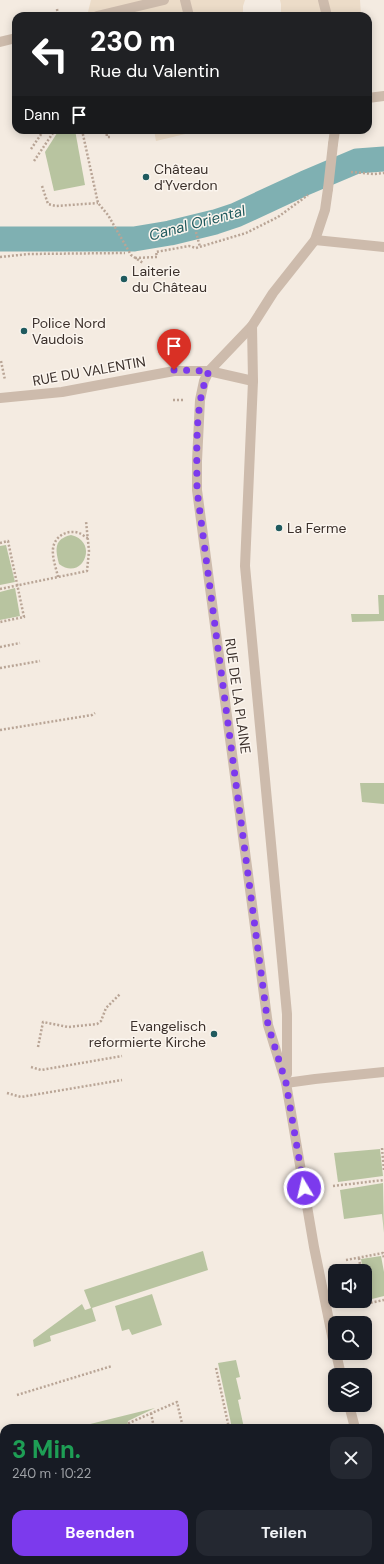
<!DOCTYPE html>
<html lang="de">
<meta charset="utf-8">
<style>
body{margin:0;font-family:"DM Sans",sans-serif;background:#242831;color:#f1f3f6;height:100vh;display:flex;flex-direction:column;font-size:15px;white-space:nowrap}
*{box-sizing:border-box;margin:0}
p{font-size:13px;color:#9ea1a6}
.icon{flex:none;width:22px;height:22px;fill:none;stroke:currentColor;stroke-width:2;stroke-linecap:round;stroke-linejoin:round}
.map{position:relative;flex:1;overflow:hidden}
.panel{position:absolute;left:0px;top:1424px;width:384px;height:140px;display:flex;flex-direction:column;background:#171b24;border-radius:12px 12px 0 0;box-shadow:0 2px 10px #0003}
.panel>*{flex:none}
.banner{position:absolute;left:12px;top:12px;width:360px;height:122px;border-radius:12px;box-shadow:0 2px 10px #0003;background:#202124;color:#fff;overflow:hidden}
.tools{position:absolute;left:328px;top:1264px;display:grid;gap:8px}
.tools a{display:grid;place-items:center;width:44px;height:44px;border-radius:8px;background:#171b24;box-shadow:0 2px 10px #0003;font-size:20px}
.pin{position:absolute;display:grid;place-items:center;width:34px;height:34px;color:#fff;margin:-41px -17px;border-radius:50% 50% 50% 0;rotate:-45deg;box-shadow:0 0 4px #0007}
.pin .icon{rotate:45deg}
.me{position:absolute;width:44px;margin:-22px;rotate:351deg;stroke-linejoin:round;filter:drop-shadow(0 0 3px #0008)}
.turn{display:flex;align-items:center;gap:14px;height:84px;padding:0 12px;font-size:18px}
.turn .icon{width:52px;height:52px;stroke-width:2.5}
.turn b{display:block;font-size:28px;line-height:34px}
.then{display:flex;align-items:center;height:38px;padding:0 12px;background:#0003;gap:8px;font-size:15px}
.round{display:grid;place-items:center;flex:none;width:42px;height:42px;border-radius:12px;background:#242831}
.headline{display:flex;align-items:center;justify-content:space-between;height:68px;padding:0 12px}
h1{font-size:24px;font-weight:700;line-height:30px;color:#1e9e55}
.primary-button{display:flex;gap:8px;margin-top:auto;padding:8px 12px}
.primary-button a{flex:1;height:46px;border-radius:12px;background:#7c3aed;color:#fff;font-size:16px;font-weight:700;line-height:46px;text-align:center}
.primary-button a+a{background:#242831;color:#f1f3f6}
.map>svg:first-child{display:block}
.green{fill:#b8c4a0}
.plaza{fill:#ecdcc8}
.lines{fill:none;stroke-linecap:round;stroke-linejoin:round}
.canal{stroke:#7fb0b2;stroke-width:25}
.path{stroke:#b9a596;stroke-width:2.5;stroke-dasharray:2 2;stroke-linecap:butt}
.pedestrian{stroke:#cdbbac;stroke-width:10}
.minor{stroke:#cdbbac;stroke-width:10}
.minor-bridge{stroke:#cdbbac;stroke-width:10}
.route{stroke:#7c3aed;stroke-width:7;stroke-dasharray:0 12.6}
.poi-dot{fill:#1f5a5e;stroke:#fbf5ee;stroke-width:1.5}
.labels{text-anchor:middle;stroke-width:3;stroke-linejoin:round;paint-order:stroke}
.poi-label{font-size:14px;fill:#3b302b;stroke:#fbf5ee;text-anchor:start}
.street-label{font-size:14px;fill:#3b302b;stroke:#fbf5ee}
.water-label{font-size:15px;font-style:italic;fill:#1f5a5e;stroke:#fbf5ee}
</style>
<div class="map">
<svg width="384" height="1564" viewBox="0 0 384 1564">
<rect width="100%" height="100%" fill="#f4ebe1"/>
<g class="green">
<path d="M 59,130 L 75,130 L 85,185 L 54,191 L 45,152 Z"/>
<path d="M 71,535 C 100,542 82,582 59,564 C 55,549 54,539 71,535 Z"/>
<path d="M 6,545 L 15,582 L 0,585 L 0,546 Z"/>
<path d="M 15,588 L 20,616 L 0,620 L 0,592 Z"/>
<path d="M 378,595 L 384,595 L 384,621 L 352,622 L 351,614 L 379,614 Z"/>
<path d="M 360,783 L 384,783 L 384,804 L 362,802 Z"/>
<path d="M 380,1149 L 383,1176 L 338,1182 L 334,1153 Z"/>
<path d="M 383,1183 L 384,1233 L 382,1214 L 344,1219 L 340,1190 Z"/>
<path d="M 203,1251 L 208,1270 L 92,1308 L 96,1321 L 50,1336 L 51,1341 L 34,1347 L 33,1340 L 82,1304 L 85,1310 L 91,1308 L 84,1290 Z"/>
<path d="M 381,1256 L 384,1272 L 384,1296 L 368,1300 L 365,1283 L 365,1271 L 363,1271 L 361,1259 Z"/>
<path d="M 152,1294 L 162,1325 L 132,1335 L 129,1329 L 122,1331 L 115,1306 Z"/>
<path d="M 236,1360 L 240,1377 L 236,1378 L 241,1399 L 238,1400 L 244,1428 L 232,1428 L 218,1363 Z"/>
<path d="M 155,1408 L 128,1421 L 127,1428 L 74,1428 Z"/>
</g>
<g class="plaza">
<path d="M 91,0 L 245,0 L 243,6 L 243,13 L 230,16 L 87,16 Z"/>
<path d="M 280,0 L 360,0 L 361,16 L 281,16 L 281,4 Z"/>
<path d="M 154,130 L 202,130 L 156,141 Z"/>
</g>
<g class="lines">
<path class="canal" d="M 0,239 L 134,239 L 170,233 L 215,222 L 236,215 L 305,183 L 357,161 L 384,159"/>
<g class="path">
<path d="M 57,9 L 58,16"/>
<path d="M 82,130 L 98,203 L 108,215 L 131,255 L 143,263"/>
<path d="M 106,130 L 107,137 L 110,137"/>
<path d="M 31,149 L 44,130"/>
<path d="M 34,161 L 55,130"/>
<path d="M 351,172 L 374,174 L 384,173"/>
<path d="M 42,186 L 48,204 L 56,206 L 98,203"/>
<path d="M 196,232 L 200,247"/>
<path d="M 0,257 L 29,254 L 125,253"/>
<path d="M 135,258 L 157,257 L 156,252 L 189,246 L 196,248 L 246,233 L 278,217 L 308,195"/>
<path d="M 1,361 L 5,380"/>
<path d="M 173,400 L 184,400"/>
<path d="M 0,543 L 8,541 L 24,617 L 0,622"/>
<path d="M 58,577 C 56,568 52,557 53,549 C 54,536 68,529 79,533 C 82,534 85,537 88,538"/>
<path d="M 0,589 L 87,571 L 89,551 L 86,521"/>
<path d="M 0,647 L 20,643"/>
<path d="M 0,668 L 40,661"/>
<path d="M 0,730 L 92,715 L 95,713"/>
<path d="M 38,1047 L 43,1022 L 68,1027 L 97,1024 L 101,1021 L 106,1008 L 120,994"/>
<path d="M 31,1067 L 41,1070 L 122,1056"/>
<path d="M 7,1093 L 21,1097 L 122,1080"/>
<path d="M 382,1148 L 384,1171"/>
<path d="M 333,1186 L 384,1180"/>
<path d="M 359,1258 L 361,1271"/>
<path d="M 346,1260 L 383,1253 L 384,1259"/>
<path d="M 365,1296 L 366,1304"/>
<path d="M 355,1306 L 384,1300"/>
<path d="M 216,1368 L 229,1428"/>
<path d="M 17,1395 L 112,1366"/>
<path d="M 151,1413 L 154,1428"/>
<path d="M 129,1428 L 129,1423 L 177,1402 L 183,1428"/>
<path d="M 214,1428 L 228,1425"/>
<path d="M 266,1560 L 267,1564"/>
</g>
<g class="pedestrian">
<path d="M 185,0 L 189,16"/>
<path d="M 323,0 L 327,16"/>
<path d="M 97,16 L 164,0"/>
</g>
<g class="minor">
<path d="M 0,42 L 16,38"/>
<path d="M 368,98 L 384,96"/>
<path d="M 333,144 L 335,130"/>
<path d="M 328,189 L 325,210 L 315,240 L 273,293 L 252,326 L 209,371 L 204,381 L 200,400 L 197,461 L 197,490 L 268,1025 L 286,1083 L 314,1247 L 335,1350"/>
<path d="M 315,240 L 384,247"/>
<path d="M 252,326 L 253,381 L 245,566 L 287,1014 L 287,1074"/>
<path d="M 0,398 L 62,392 L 174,371 L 209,371 L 253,381"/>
<path d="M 286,1083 L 315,1079 L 384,1072"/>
<path d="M 336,1353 L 341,1375"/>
<path d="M 349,1405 L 355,1428"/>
<path d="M 380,1526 L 384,1542"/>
</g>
<path class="minor-bridge" d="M 328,189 L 333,144"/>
</g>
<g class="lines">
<path class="route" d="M 174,370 L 209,371 C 194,404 197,453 197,490 L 268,1025 L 286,1083 L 304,1188"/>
</g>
<g class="poi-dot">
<circle cx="146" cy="177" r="4"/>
<circle cx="124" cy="279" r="4"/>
<circle cx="24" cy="331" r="4"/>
<circle cx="279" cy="528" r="4"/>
<circle cx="214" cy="1034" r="4"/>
</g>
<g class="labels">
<g class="poi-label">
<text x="154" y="174">Château<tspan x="154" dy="16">d'Yverdon</tspan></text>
<text x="132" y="276">Laiterie<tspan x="132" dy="16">du Château</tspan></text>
<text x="32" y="328">Police Nord<tspan x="32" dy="16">Vaudois</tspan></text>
<text x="287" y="533">La Ferme</text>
<text x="206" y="1031" text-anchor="end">Evangelisch<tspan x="206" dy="16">reformierte Kirche</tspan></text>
</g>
<g class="street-label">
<text transform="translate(89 371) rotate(-10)" y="5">RUE DU VALENTIN</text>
<text transform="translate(238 696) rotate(82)" y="5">RUE DE LA PLAINE</text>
</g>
<g class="water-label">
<text transform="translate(197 223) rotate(-15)" y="5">Canal Oriental</text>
</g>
</g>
</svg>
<div class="tools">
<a><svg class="icon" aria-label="sound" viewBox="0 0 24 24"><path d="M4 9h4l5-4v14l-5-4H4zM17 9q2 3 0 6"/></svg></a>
<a><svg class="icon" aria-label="search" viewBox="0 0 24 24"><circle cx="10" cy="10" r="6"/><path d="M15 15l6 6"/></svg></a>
<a><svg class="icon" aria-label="layers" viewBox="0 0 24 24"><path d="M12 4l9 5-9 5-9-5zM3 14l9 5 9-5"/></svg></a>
</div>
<div class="pin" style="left:174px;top:370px;background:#d93025"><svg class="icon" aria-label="arrive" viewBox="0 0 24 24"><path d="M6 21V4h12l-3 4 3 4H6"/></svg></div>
<svg class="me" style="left:304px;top:1188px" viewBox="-20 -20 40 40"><circle r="17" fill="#7c3aed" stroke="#fff" stroke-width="3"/><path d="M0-11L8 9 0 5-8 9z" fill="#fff"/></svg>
<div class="banner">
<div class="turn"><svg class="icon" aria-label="left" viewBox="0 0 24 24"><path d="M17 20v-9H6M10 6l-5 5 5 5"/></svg><div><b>230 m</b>Rue du Valentin</div></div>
<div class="then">Dann<svg class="icon" aria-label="arrive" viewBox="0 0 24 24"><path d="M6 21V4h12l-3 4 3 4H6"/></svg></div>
</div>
<section class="panel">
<div class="headline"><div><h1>3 Min.</h1><p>240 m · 10:22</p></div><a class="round"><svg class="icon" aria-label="close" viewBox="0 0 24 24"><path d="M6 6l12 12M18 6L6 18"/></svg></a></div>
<div class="primary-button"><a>Beenden</a><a>Teilen</a></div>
</section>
</div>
